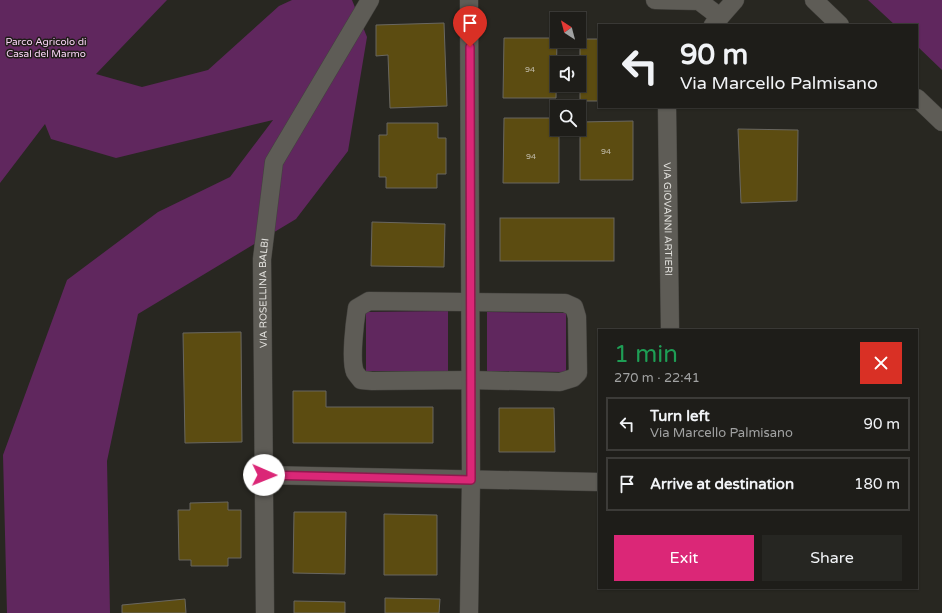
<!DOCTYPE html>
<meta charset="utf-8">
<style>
body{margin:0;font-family:"Varela Round",sans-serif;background:#262622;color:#f1f3f6;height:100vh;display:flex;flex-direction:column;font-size:15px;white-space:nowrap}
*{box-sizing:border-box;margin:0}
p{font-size:13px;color:#a1a2a2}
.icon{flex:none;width:22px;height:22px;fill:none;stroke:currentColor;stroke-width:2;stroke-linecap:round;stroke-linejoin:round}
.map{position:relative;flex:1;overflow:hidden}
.side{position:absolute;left:598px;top:329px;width:320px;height:260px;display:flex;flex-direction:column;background:#1e1d19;border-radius:0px;box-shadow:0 1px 3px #0004,0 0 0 1px #3c3b38}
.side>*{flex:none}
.top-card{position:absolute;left:598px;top:24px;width:320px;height:84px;border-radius:0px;box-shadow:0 1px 3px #0004,0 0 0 1px #3c3b38;background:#1e1d19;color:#f1f3f6;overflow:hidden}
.needle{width:26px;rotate:324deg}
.fabs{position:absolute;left:550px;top:12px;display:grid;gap:8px}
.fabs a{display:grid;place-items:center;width:36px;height:36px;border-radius:0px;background:#1e1d19;box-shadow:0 1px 3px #0004,0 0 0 1px #3c3b38;font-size:20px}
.pin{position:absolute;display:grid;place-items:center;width:34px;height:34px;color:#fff;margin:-41px -17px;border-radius:50% 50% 50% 0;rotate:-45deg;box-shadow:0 0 4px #0007}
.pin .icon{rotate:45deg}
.me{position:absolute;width:44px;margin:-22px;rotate:91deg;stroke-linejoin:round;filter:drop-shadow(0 0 3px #0008)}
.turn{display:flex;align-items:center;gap:14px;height:84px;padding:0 16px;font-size:18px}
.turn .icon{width:52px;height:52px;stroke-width:2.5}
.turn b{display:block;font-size:28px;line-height:34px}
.round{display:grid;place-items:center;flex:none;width:42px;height:42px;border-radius:0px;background:#262622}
.headline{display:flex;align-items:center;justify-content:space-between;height:68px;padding:0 16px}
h1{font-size:24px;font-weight:600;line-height:30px;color:#1e9e55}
.button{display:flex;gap:8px;margin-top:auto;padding:8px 16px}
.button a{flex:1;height:46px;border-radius:0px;background:#db2777;color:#fff;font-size:16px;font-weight:600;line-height:46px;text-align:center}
.button a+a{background:#262622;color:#f1f3f6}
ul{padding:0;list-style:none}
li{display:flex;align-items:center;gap:12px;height:54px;margin:0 8px 6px;padding:0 8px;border:2px solid #3c3b38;border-radius:0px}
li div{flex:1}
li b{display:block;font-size:15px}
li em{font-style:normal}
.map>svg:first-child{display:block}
.green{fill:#60275e}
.building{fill:#5c4c11;stroke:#696761}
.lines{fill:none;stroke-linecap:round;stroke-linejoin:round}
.minor-casing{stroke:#43423e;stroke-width:19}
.minor{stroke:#5e5c56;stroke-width:18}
.route-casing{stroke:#8e194d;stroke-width:10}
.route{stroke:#db2777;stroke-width:7}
.labels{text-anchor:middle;stroke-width:3;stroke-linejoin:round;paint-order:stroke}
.number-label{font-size:8px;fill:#c1bcab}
.park-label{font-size:10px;fill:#fad4f7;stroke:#1f1d18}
.street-label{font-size:10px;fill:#e3e2de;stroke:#1f1d18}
</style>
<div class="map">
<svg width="942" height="613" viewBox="0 0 942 613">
<rect width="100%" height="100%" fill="#282721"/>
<g class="green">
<path d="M 0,0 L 167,0 L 96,74 L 142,87 L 208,70 L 279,6 L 292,0 L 352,0 L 367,37 L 348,151 L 296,219 L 138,314 L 107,461 L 110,613 L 7,613 L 3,455 L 67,280 L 158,212 L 230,177 L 273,120 L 116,158 L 51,139 L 45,124 L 0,183 Z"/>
<path d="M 868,0 L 942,0 L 942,70 L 917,46 L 917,25 L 895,25 Z"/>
<path d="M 448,311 L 448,371 L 366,371 L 366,312 Z"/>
<path d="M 487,312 L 566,313 L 566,372 L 487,371 Z"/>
</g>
<g class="building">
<path d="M 444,23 L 447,106 L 390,108 L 388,55 L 376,56 L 376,25 Z"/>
<path d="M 504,38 L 557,38 L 556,98 L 503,98 Z"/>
<rect x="580" y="39" width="19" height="62"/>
<path d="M 504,118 L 557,118 L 557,129 L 559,129 L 559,183 L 503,183 Z"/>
<path d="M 633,121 L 633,180 L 580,180 L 580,122 Z"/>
<path d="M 387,123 L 438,123 L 438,138 L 446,138 L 446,174 L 437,174 L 437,188 L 386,188 L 386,177 L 379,177 L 379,135 L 387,135 Z"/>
<path d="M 738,129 L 798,130 L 797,201 L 741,203 Z"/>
<rect x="500" y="218" width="114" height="43"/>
<path d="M 372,222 L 445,224 L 444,267 L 371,266 Z"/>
<path d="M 241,332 L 242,442 L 185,443 L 183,333 Z"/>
<path d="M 293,391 L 326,391 L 326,407 L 433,407 L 433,443 L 293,443 Z"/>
<path d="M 499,408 L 554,408 L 555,452 L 499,452 Z"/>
<path d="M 228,502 L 228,510 L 241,510 L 241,558 L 228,558 L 228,566 L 191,566 L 191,560 L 179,560 L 178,510 L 190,510 L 190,503 Z"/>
<path d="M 294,512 L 346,512 L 345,574 L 293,573 Z"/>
<path d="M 384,514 L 437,515 L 437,575 L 384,575 Z"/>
<path d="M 385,598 L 440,599 L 439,613 L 385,613 Z"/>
<path d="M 185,599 L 186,613 L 122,613 L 122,605 Z"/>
<path d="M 294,601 L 345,602 L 345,613 L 294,613 Z"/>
</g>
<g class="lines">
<defs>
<g id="minor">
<path d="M 655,0 L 699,1 L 720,17"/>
<path d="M 814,0 L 840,25"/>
<path d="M 713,25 L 735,0"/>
<path d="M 917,98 L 942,122"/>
<path id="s1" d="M 667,107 L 670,330"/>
<path d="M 369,301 L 565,303 L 574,307 L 577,317 L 578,373 L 573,378 L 560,382 L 470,380 L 372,381 L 361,380 C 359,377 356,374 355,372 C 350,360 355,321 357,308 Z"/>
<path d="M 264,475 L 599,482"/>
<path id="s2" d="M 265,613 L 262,259 L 274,162 L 370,0"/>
<path d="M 469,613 L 471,480 L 469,0"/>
</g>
</defs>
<use href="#minor" class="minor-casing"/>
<use href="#minor" class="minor"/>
</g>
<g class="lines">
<defs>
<path id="route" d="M 264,475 L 471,480 L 470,47"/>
</defs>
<use href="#route" class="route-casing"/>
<use href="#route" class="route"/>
</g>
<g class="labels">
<g class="number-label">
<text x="530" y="72">94</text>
<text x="606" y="154">94</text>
<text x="531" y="159">94</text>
</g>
<g class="park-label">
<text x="46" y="45">Parco Agricolo di<tspan x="46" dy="12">Casal del Marmo</tspan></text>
</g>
<g class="street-label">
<text dy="4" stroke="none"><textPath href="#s1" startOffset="112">VIA GIOVANNI ARTIERI</textPath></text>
<text dy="4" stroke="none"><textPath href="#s2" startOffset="320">VIA ROSELLINA BALBI</textPath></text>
</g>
</g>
</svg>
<div class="fabs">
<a><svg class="needle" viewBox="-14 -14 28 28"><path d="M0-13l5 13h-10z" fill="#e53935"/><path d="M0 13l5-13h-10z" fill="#a1a2a2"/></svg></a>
<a><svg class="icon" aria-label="sound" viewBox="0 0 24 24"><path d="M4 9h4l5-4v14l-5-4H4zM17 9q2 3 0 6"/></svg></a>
<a><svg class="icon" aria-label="search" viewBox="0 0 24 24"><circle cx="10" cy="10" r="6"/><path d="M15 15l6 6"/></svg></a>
</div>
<div class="pin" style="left:470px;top:47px;background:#d93025"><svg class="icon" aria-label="arrive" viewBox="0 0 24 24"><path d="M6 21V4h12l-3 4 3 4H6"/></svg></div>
<svg class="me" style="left:264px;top:475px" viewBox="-20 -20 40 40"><circle r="19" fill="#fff"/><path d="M0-13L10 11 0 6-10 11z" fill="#db2777"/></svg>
<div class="top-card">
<div class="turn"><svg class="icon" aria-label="left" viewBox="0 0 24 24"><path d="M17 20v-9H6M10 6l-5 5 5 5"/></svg><div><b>90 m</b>Via Marcello Palmisano</div></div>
</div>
<section class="side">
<div class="headline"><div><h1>1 min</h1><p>270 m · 22:41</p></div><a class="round" style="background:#d93025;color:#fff"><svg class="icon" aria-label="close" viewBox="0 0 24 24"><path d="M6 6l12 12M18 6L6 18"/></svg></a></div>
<ul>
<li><svg class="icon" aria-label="left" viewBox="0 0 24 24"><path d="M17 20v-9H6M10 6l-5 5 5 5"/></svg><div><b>Turn left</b><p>Via Marcello Palmisano</p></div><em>90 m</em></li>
<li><svg class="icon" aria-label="arrive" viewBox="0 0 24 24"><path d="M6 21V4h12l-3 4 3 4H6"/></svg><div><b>Arrive at destination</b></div><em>180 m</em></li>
</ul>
<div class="button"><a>Exit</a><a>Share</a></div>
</section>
</div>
